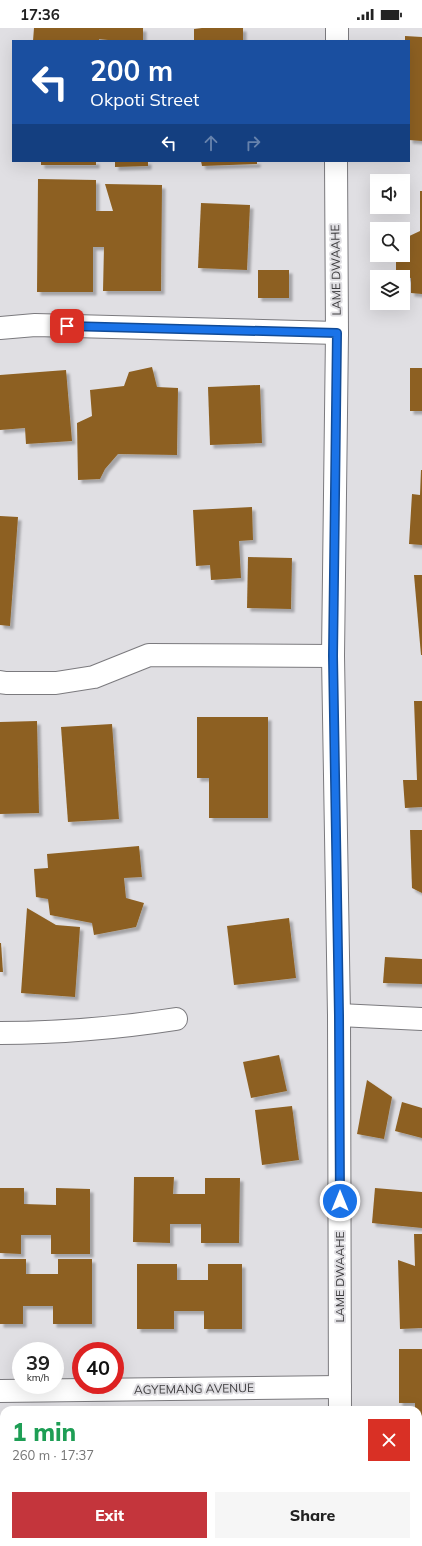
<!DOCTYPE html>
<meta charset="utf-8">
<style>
body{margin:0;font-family:Mulish,sans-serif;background:#f6f6f6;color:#222;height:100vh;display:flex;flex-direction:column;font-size:15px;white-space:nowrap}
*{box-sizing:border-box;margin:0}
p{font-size:13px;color:#767676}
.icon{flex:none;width:22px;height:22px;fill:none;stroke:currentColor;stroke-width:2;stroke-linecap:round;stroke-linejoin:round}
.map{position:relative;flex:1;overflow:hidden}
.details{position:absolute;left:0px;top:1378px;width:422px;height:140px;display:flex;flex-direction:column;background:#fff;border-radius:12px 12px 0 0;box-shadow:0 4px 16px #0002}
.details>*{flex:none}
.guide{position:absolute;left:12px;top:12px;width:398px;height:122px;border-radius:0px;box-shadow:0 4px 16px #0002;background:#1a4fa0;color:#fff;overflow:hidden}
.controls{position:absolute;left:370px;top:146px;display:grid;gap:8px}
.controls a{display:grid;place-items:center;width:40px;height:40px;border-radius:0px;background:#fff;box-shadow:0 4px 16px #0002;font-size:20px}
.speed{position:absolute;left:12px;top:1314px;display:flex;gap:8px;font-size:20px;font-weight:700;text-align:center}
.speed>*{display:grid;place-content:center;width:52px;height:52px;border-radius:50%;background:#fff;box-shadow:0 4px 16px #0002;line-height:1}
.speed small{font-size:10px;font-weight:400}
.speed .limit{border:6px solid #d22;background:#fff;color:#111}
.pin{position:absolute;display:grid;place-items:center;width:34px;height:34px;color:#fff;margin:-17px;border-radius:8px;box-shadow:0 2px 6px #0006}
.me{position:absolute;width:44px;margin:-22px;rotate:0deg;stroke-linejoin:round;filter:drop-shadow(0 0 3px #0008)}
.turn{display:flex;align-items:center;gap:14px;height:84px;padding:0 12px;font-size:18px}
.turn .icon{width:52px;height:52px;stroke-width:2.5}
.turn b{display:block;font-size:28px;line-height:34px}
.lanes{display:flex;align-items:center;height:38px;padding:0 12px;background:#0003;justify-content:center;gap:20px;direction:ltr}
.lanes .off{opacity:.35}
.round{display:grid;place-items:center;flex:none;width:42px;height:42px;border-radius:0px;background:#f6f6f6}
.head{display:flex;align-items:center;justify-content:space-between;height:68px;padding:0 12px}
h1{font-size:24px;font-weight:800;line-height:30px;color:#1e9e55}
.button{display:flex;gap:8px;margin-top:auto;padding:8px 12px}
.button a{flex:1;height:46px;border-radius:0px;background:#c4353c;color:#fff;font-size:16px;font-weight:800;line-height:46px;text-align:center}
.button a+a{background:#f6f6f6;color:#222}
.status{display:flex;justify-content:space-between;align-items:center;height:28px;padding:0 20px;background:#fff;direction:ltr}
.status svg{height:11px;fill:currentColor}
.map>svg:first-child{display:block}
.building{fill:#8d6021;filter:url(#shadow)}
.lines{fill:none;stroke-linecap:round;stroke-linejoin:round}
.minor-casing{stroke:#7b7a7e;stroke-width:24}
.tertiary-casing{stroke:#7b7a7e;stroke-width:24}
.minor{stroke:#fff;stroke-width:22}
.tertiary{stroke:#fff;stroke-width:22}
.route-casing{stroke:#114b97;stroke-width:10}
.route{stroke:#1a73e8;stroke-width:7}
.labels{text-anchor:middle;stroke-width:4;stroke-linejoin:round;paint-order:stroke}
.street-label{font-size:12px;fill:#3d3c3e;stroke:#e0dfe3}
</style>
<div class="status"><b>17:36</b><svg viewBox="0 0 49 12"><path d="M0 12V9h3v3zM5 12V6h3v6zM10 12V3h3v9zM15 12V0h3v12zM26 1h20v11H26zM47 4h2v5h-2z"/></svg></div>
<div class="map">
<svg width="422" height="1518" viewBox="0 0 422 1518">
<defs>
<filter id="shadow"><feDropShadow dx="3.5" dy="3.5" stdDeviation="1" flood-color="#0004"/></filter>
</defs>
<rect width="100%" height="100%" fill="#e0dfe3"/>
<g class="building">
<path d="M 34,0 L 143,0 L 143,13 L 117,13 L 99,11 L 99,13 L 33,13 Z"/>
<path d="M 202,0 L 243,0 L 243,13 L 194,13 L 194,1 Z"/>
<path d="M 405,8 L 422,9 L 422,113 L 409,112 L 409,13 L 405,13 Z"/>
<rect x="41" y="133" width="55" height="4"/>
<path d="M 115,133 L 148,133 L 148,138 L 115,139 Z"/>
<path d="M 201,133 L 257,133 L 257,136 L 202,138 Z"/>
<path d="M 38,151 L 96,152 L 96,183 L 113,183 L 105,156 L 162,157 L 161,263 L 103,263 L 104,219 L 93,219 L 93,264 L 37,264 Z"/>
<path d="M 420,163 L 422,163 L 422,266 L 411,265 L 411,250 L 396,249 L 396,227 L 403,227 L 403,211 L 420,203 Z"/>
<path d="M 201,175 L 250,177 L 247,242 L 198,240 Z"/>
<rect x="258" y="242" width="31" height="28"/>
<path d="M 152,339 L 157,359 L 178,360 L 177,427 L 118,426 L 105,441 L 100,451 L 78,452 L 77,395 L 92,388 L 90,362 L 124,358 L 129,344 Z"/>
<rect x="410" y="340" width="12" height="43"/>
<path d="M 66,342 L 72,413 L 26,416 L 25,400 L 0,402 L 0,347 Z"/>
<path d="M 260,357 L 262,415 L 210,417 L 208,359 Z"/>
<path d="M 421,442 L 422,442 L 422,517 L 409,516 L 412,466 L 420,467 Z"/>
<path d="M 252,479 L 253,512 L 239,513 L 241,550 L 211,552 L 210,537 L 196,538 L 193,482 Z"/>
<path d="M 0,488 L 18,489 L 10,598 L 0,597 Z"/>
<path d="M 248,529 L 292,530 L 291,581 L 247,580 Z"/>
<path d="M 414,547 L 422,547 L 422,627 L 421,627 Z"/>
<path d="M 414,673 L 422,673 L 422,779 L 405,780 L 403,752 L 417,752 Z"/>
<path d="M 197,689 L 268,689 L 268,790 L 209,790 L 209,750 L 197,750 Z"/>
<path d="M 37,693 L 39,785 L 0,786 L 0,694 Z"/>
<path d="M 112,696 L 119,791 L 68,794 L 61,699 Z"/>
<path d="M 410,802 L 422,802 L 422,865 L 412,860 Z"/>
<path d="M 139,818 L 142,849 L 124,850 L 126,870 L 144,875 L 136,899 L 94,907 L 92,895 L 50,887 L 48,871 L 36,869 L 34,841 L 48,840 L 47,826 Z"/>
<path d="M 27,880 L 56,897 L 80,899 L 75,969 L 21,965 Z"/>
<path d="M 289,890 L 296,950 L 234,957 L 227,898 Z"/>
<path d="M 0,915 L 1,915 L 3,944 L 0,944 Z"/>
<path d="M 385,929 L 422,931 L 422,956 L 383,955 Z"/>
<path d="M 279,1027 L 287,1063 L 251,1070 L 243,1034 Z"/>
<path d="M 367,1052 L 392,1069 L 384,1111 L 357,1106 Z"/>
<path d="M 402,1074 L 422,1080 L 422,1110 L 395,1103 Z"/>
<path d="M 292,1078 L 299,1132 L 262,1137 L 255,1082 Z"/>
<path d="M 134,1149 L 174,1149 L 173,1166 L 205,1166 L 205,1150 L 240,1150 L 239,1215 L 201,1215 L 201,1196 L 170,1196 L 170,1215 L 133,1214 Z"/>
<path d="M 0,1160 L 24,1160 L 24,1176 L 56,1177 L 56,1160 L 90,1161 L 90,1226 L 51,1226 L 51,1207 L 21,1207 L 21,1226 L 0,1225 Z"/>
<path d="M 375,1160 L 422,1164 L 422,1200 L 372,1195 Z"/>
<path d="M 414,1206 L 422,1206 L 422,1300 L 400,1301 L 398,1232 L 415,1238 Z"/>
<path d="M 0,1231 L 26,1231 L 26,1246 L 58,1246 L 58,1231 L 92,1231 L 92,1296 L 53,1296 L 53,1278 L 23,1278 L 23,1296 L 0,1296 Z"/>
<path d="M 137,1236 L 177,1236 L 177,1252 L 208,1252 L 208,1236 L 242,1236 L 242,1301 L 204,1301 L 204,1283 L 174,1283 L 174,1301 L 137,1301 Z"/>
<path d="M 399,1321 L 422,1321 L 422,1413 L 418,1413 L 418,1382 L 415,1382 L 415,1375 L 399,1375 Z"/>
<rect x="418" y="1449" width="4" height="63"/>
</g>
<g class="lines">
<defs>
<g id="minor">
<path d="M 0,300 L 35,297 L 337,305"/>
<path d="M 0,654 L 6,655 L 56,655 L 94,649 L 149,627 L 333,628"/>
<path d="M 339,987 L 422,991"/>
<path d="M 0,1005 C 59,1005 118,1000 176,991"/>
<path d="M 0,1363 L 340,1359"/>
</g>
<g id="tertiary">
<path d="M 337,13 L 337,0"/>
<path d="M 336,133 L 337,305 L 333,628 L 339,987 L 340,1382"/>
<path d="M 340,1518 L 340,1514"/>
</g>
</defs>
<use href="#minor" class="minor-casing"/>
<use href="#tertiary" class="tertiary-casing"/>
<use href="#minor" class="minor"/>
<use href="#tertiary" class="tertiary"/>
</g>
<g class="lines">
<defs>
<path id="route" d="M 67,298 L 337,305 L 333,628 L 339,987 L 340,1173"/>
</defs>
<use href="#route" class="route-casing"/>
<use href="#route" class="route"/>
</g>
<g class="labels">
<g class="street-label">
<text transform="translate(336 242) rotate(-91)" y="4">LAME DWAAHE</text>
<text transform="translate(340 1249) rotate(-90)" y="4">LAME DWAAHE</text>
<text transform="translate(194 1361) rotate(-1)" y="4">AGYEMANG AVENUE</text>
</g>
</g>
</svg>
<div class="controls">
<a><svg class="icon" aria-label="sound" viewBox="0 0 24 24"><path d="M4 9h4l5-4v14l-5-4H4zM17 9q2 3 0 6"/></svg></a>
<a><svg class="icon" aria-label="search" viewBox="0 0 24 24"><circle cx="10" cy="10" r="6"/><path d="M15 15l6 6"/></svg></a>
<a><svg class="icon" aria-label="layers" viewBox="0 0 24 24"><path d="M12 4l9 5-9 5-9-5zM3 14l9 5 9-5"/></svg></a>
</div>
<div class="speed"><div>39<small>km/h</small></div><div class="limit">40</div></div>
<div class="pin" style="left:67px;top:298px;background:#d93025"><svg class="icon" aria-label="arrive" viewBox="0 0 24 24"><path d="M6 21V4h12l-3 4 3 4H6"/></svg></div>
<svg class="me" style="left:340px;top:1173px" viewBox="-20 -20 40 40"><circle r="17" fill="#1a73e8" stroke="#fff" stroke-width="3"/><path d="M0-11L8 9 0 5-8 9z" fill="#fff"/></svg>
<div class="guide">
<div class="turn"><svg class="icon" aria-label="left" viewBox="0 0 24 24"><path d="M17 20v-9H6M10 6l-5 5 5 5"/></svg><div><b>200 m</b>Okpoti Street</div></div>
<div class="lanes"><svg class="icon" aria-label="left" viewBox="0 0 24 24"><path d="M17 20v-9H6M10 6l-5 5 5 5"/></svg><svg class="icon off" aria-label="ahead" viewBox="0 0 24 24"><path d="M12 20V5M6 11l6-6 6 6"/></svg><svg class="icon off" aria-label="right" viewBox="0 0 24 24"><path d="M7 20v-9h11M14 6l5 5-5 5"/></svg></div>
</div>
<section class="details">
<div class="head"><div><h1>1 min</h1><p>260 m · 17:37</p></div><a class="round" style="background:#d93025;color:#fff"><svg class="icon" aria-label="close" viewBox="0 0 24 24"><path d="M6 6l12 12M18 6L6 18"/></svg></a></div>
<div class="button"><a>Exit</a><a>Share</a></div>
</section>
</div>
